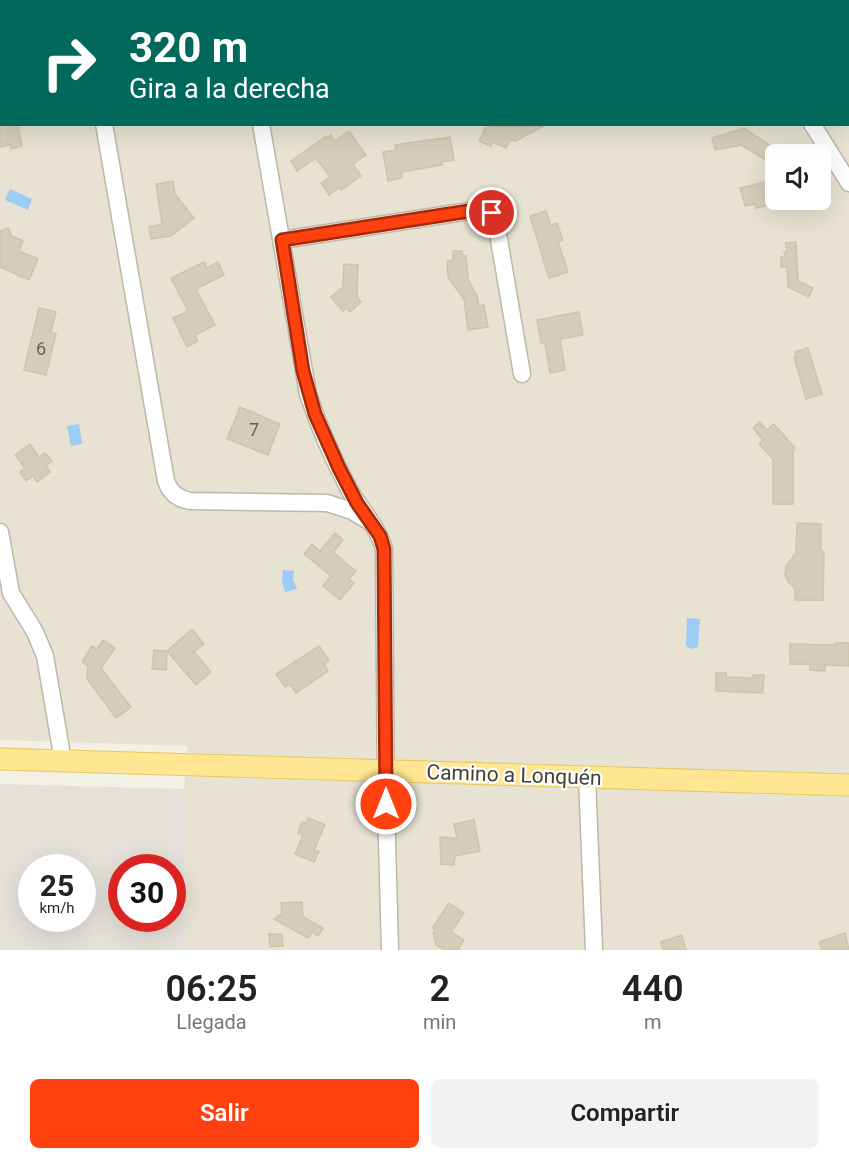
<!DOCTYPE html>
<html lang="es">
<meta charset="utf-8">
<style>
body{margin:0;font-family:Roboto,sans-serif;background:#f2f2f2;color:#222;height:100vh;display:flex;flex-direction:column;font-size:22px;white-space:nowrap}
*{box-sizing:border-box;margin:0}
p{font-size:20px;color:#767676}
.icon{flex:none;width:33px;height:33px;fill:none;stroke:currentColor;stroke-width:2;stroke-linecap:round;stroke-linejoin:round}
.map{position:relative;height:950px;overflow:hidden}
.sheet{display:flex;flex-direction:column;background:#fff;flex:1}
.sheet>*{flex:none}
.banner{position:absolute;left:0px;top:0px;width:849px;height:126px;box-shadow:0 6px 24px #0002;background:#00695c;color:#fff;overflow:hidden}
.buttons{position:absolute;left:765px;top:144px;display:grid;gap:12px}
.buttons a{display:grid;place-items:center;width:66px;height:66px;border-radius:9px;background:#fff;box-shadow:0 6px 24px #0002;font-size:30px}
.speed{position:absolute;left:18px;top:854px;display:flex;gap:12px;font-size:30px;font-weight:700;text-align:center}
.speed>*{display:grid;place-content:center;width:78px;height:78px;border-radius:50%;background:#fff;box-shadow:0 6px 24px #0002;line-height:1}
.speed small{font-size:15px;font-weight:400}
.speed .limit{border:9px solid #d22;background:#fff;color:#111}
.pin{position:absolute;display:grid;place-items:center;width:51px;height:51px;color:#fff;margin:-26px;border:3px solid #fff;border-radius:50%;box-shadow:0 2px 6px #0007}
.me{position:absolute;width:66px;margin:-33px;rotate:0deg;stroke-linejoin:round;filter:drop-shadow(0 0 4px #0008)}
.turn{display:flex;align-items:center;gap:21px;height:126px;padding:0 30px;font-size:27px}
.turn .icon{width:78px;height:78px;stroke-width:2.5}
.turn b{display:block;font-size:42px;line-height:51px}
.eta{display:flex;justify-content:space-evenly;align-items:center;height:102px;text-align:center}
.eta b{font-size:36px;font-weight:600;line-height:42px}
.primary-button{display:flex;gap:12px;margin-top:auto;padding:12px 30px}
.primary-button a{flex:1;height:69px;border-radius:9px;background:#ff4110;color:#fff;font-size:24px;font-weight:600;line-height:69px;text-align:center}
.primary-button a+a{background:#f2f2f2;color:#222}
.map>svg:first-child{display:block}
.residential{fill:#e7e2d2;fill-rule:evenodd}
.industrial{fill:#e5e1da;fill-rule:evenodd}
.water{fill:#9dccf4}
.building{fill:#d5ccb9;stroke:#d0c4ac;stroke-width:1.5}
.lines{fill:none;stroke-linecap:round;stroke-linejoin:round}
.minor-casing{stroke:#bfb8a7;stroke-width:19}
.major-casing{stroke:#e9c75d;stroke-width:23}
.minor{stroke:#fff;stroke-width:16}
.major{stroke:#ffe692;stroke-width:21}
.route-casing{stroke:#a62a0a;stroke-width:15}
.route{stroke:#ff4110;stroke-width:10}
.labels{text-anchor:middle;stroke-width:4.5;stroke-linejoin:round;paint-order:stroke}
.number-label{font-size:18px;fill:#6a6355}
.street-label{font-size:21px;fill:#464034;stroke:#fff}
</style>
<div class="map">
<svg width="849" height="950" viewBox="0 0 849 950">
<rect width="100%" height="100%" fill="#f3f0e5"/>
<path class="residential" d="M 0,0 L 849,0 L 849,950 L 185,950 L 184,789 L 187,746 L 0,740 ZM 2,2 L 848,2 L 848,124 L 2,124 ZM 776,154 L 820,154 L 820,200 L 776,200 Z"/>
<path class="industrial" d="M 0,784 L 184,789 L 185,950 L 0,950 ZM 32,867 L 82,867 L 82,918 L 32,918 ZM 122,867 L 172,867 L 172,918 L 122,918 Z"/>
<g class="water">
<path d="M 10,189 L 32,199 L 28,210 L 5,200 Z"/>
<path d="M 79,424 L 82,444 L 71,446 L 67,426 Z"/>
<path d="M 283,570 L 294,571 L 293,580 L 297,589 L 285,592 L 282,581 Z"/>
<path d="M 687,618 L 700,619 L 698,647 L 692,649 L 686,646 Z"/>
</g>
<g class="building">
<path d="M 0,124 L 18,124 L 22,146 L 11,149 L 10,145 L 0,147 Z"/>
<path d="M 487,124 L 502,127 L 547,124 L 516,141 L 510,140 L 506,148 L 493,142 L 491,146 L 479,141 Z"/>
<path d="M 744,128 L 771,146 L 776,145 L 776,198 L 768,200 L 769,205 L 756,208 L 755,204 L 745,206 L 740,188 L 772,180 L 766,160 L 741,145 L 715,150 L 712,138 Z"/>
<path d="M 349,131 L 366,155 L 353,164 L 361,176 L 341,190 L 339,188 L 329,195 L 321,183 L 330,177 L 316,158 L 297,171 L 291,161 L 325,137 L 326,138 L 331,135 L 335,141 Z"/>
<path d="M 450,137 L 454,160 L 442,162 L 442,165 L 401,172 L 402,178 L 388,181 L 383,152 L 396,150 L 395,145 Z"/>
<path d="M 173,181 L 175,194 L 194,218 L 171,236 L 151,239 L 149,227 L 162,224 L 156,184 Z"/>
<path d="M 546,211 L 551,225 L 557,223 L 563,240 L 558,242 L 568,272 L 549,278 L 530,216 Z"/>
<path d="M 8,228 L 12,236 L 23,241 L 19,251 L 38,259 L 29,280 L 0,267 L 0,231 Z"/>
<path d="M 796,242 L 798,281 L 813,288 L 809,297 L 788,287 L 787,267 L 781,267 L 781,257 L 785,257 L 784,252 L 787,252 L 786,243 Z"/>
<path d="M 453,251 L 462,251 L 463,256 L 466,256 L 468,279 L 477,296 L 479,306 L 484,305 L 488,327 L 468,330 L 464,299 L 448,278 L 447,261 L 453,260 Z"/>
<path d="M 204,262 L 207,268 L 218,262 L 224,275 L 196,289 L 215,325 L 195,335 L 198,341 L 187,347 L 173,318 L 188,311 L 171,278 Z"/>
<path d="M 344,264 L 358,265 L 357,297 L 361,302 L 350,312 L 347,308 L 343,311 L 331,297 L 343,287 Z"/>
<path d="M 39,308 L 56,312 L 51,332 L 56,334 L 46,375 L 24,370 Z"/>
<path d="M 579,312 L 583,335 L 560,339 L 565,370 L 550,373 L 545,343 L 541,343 L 537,320 Z"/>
<path d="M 808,348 L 822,394 L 806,399 L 794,357 L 796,357 L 795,352 Z"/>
<path d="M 240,407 L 280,424 L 268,455 L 227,439 Z"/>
<path d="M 760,422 L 767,430 L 774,424 L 795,448 L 793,450 L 793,504 L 773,504 L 773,459 L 759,444 L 763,440 L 753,428 Z"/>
<path d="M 30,444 L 39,457 L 45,453 L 52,461 L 46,466 L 50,472 L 37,482 L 33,476 L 26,481 L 20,472 L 25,468 L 15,455 Z"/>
<path d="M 797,523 L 821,524 L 821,550 L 824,552 L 823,600 L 795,600 L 795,588 L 789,583 L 785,575 L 786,566 L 796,553 Z"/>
<path d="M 335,533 L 343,540 L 333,552 L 356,571 L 349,579 L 354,583 L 340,600 L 323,586 L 331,576 L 304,554 L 312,544 L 320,551 Z"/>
<path d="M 192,629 L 204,644 L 194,652 L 211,672 L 196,685 L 167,651 Z"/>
<path d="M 103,640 L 115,648 L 101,668 L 131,707 L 116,718 L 87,679 L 88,666 L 82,662 L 92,646 L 97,649 Z"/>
<path d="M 836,643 L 849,643 L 849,666 L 825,665 L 825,671 L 810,670 L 810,664 L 790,664 L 790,644 L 836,645 Z"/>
<path d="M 319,646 L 329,660 L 324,664 L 328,671 L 296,693 L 290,684 L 285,687 L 276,674 Z"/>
<path d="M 154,650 L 167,651 L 166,670 L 152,669 Z"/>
<path d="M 716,673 L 726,673 L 726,677 L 753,678 L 753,675 L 764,675 L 763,693 L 716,691 Z"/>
<path d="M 308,818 L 325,825 L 314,850 L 319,852 L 314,862 L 295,854 L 303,835 L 298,833 L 302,822 L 305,824 Z"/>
<path d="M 474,820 L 480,851 L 455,856 L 454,865 L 441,864 L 440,837 L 457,838 L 454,824 Z"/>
<path d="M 302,902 L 303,917 L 323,928 L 318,936 L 312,932 L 308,938 L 274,919 L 282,914 L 281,903 Z"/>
<path d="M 449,903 L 464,913 L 451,932 L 464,940 L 458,950 L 445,950 L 436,945 L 433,933 L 435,932 L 433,927 Z"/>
<path d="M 845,933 L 849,950 L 822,950 L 819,942 Z"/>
<path d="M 269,934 L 282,934 L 283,946 L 270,947 Z"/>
<path d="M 682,935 L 686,950 L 663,950 L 661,942 Z"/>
</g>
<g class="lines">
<defs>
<g id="minor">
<path d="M 83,0 L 83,2"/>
<path d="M 238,0 L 238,2"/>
<path d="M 732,0 L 733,2"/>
<path d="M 104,124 L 166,481 C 170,493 178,499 190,501 L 327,503 L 352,511 L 367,520"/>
<path d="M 261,124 L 308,394 C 319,427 333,459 349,489 C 360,509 378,527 384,549 L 386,804 L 390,950"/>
<path d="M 812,124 L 849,183"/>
<path d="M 282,240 L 482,209 C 490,209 494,214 496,222 L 522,374"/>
<path d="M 0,532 L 11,593 L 35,632 L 45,656 L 63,761"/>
<path d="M 587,777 L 594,950"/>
</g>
<path id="major" d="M 0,759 L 849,785"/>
</defs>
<use href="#minor" class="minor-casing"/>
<use href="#major" class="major-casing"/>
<use href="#minor" class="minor"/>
<use href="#major" class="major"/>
</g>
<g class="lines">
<defs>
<path id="route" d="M 386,804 L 384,549 L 380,536 L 357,503 L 339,468 L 315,414 L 303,371 L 282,240 L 482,209 L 492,213"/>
</defs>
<use href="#route" class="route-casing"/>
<use href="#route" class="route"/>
</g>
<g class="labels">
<g class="number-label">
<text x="41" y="355">6</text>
<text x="254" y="436">7</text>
</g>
<g class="street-label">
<text transform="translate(514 775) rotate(2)" y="7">Camino a Lonquén</text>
</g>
</g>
</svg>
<div class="buttons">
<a><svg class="icon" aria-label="sound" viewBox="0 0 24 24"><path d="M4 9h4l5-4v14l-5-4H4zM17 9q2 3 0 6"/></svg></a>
</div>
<div class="speed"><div>25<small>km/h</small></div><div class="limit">30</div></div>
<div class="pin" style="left:492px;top:213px;background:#d93025"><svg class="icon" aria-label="arrive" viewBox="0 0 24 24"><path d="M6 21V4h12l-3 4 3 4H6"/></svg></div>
<svg class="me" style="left:386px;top:804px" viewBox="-20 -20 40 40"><circle r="17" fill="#ff4110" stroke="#fff" stroke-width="3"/><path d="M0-11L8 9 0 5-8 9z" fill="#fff"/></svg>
<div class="banner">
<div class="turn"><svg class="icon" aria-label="right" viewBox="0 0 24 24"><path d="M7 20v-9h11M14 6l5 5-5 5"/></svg><div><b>320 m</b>Gira a la derecha</div></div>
</div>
</div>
<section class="sheet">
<div class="eta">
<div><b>06:25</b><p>Llegada</p></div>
<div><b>2</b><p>min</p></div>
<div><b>440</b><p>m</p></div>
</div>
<div class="primary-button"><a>Salir</a><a>Compartir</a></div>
</section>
